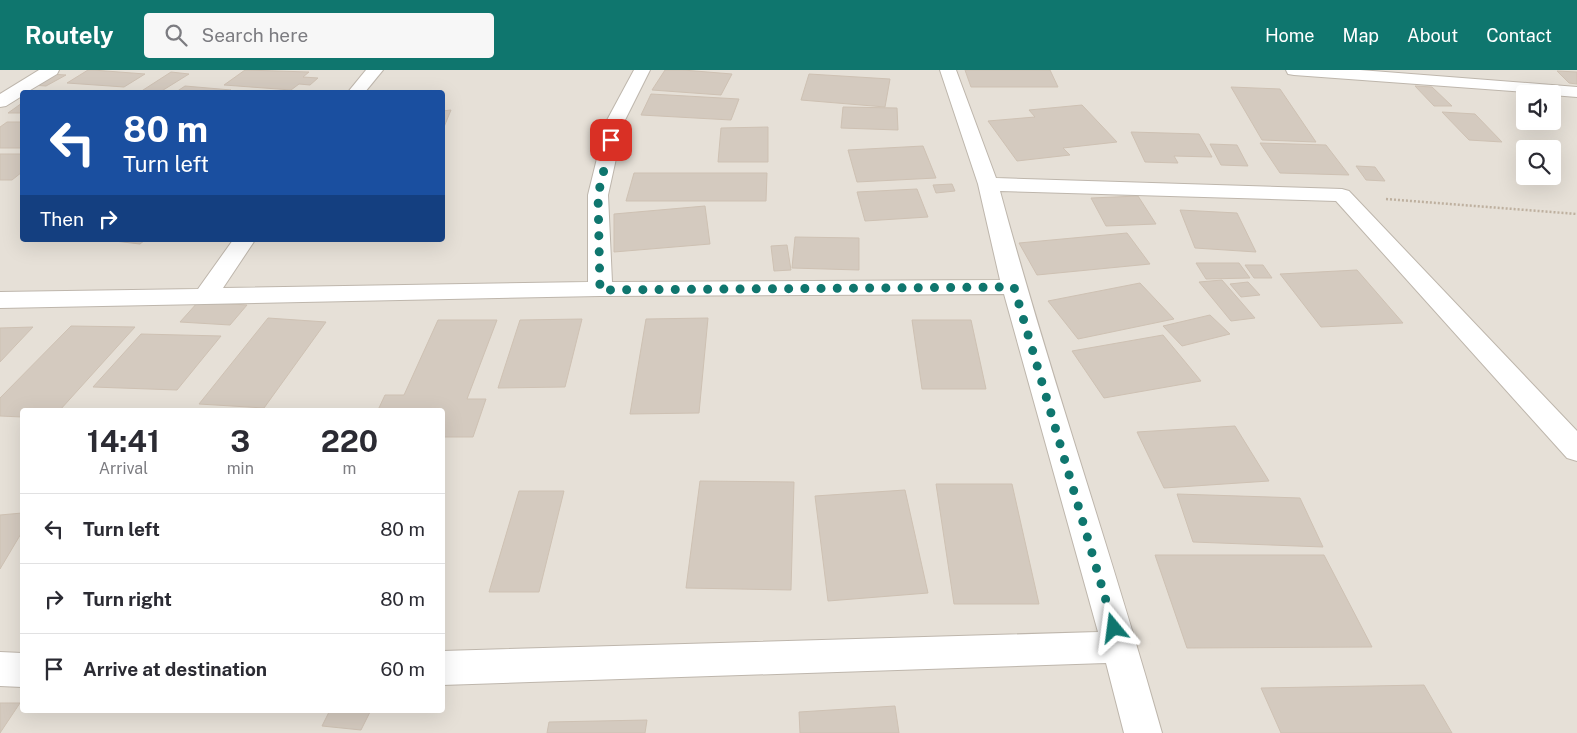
<!DOCTYPE html>
<style>
body{margin:0;font-family:"Public Sans",sans-serif;background:#f7f7f7;color:#2b2b33;height:100vh;display:flex;flex-direction:column;font-size:19px;white-space:nowrap}
*{box-sizing:border-box;margin:0}
p{font-size:16px;color:#7c7c81}
.icon{flex:none;width:28px;height:28px;fill:none;stroke:currentColor;stroke-width:2;stroke-linecap:round;stroke-linejoin:round}
.map{position:relative;flex:1;overflow:hidden}
.sheet{position:absolute;left:20px;top:338px;width:425px;height:305px;display:flex;flex-direction:column;background:#fff;border-radius:5px;box-shadow:0 5px 20px #0002}
.sheet>*{flex:none}
.hud{position:absolute;left:20px;top:20px;width:425px;height:152px;border-radius:5px;box-shadow:0 5px 20px #0002;background:#1a4fa0;color:#fff;overflow:hidden}
.buttons{position:absolute;left:1516px;top:15px;display:grid;gap:10px}
.buttons a{display:grid;place-items:center;width:45px;height:45px;border-radius:5px;background:#fff;box-shadow:0 5px 20px #0002;font-size:25px}
.pin{position:absolute;display:grid;place-items:center;width:42px;height:42px;color:#fff;margin:-21px;border-radius:10px;box-shadow:0 2px 8px #0006}
.me{position:absolute;width:55px;margin:-28px;rotate:344deg;stroke-linejoin:round;filter:drop-shadow(0 0 4px #0008)}
.turn{display:flex;align-items:center;gap:18px;height:105px;padding:0 20px;font-size:22px}
.turn .icon{width:65px;height:65px;stroke-width:2.5}
.turn b{display:block;font-size:35px;line-height:42px}
.then{display:flex;align-items:center;height:48px;padding:0 20px;background:#0003;gap:10px;font-size:19px}
.eta{display:flex;justify-content:space-evenly;align-items:center;height:85px;text-align:center}
.eta b{font-size:30px;font-weight:700;line-height:35px}
ul{padding:0;list-style:none}
li{display:flex;align-items:center;gap:15px;height:70px;padding:0 20px;border-top:1px solid #e1e1e2}
li div{flex:1}
li b{display:block;font-size:19px}
li em{font-style:normal}
header{display:flex;align-items:center;gap:30px;box-sizing:border-box;height:70px;padding:0 25px;background:#0f766e;color:#fff}
header strong{font-size:24px}
nav{display:flex;gap:28px;margin-inline-start:auto;font-size:18px}
.search{width:350px;height:45px;background:#f7f7f7;display:flex;align-items:center;gap:12px;box-sizing:border-box;padding:0 18px;border-radius:5px;color:#7c7c81;font-size:19px}
.map>svg:first-child{display:block}
.residential{fill:#e6e0d7;fill-rule:evenodd}
.building{fill:#d4cabf;stroke:#cec1b3}
.lines{fill:none;stroke-linecap:round;stroke-linejoin:round}
.street-casing{stroke:#beb6ac;stroke-width:2}
.path{stroke:#beb09f;stroke-width:2.5;stroke-dasharray:2 2;stroke-linecap:butt}
.street{fill:#fff;fill-rule:evenodd}
.route{stroke:#0f766e;stroke-width:9;stroke-dasharray:0 16.2}
</style>
<header>
<strong>Routely</strong>
<div class="search"><svg class="icon" aria-label="search" viewBox="0 0 24 24"><circle cx="10" cy="10" r="6"/><path d="M15 15l6 6"/></svg>Search here</div>
<nav><a>Home</a><a>Map</a><a>About</a><a>Contact</a></nav>
</header>
<div class="map">
<svg width="1577" height="663" viewBox="0 0 1577 663">
<rect width="100%" height="100%" fill="#f3efe9"/>
<path class="residential" d="M 0,0 L 1577,0 L 1577,663 L 0,663 ZM 22,22 L 442,22 L 442,170 L 22,170 ZM 1525,24 L 1552,24 L 1552,51 L 1525,51 ZM 1525,79 L 1552,79 L 1552,106 L 1525,106 ZM 22,340 L 442,340 L 442,640 L 22,640 Z"/>
<g class="building">
<path d="M 88,0 L 93,0 L 145,4 L 124,17 L 67,13 Z"/>
<path d="M 245,0 L 309,2 L 303,7 L 318,8 L 310,15 L 299,14 L 291,20 L 224,15 Z"/>
<path d="M 665,0 L 683,0 L 732,4 L 721,25 L 652,20 Z"/>
<path d="M 965,0 L 1050,0 L 1058,17 L 971,17 Z"/>
<path d="M 1557,1 L 1577,2 L 1577,14 L 1569,13 Z"/>
<path d="M 171,2 L 189,4 L 160,22 L 140,22 Z"/>
<path d="M 50,4 L 66,5 L 46,16 L 31,15 Z"/>
<path d="M 809,4 L 890,9 L 885,37 L 801,30 Z"/>
<path d="M 185,16 L 231,20 L 227,22 L 176,22 Z"/>
<path d="M 1415,16 L 1432,17 L 1452,36 L 1434,36 Z"/>
<path d="M 1231,17 L 1280,19 L 1316,72 L 1262,70 Z"/>
<path d="M 651,24 L 739,29 L 731,50 L 641,45 Z"/>
<path d="M 22,33 L 22,43 L 8,43 Z"/>
<path d="M 1082,35 L 1117,72 L 1063,78 L 1070,85 L 1017,91 L 988,51 L 1035,47 L 1029,40 Z"/>
<path d="M 843,37 L 897,38 L 898,60 L 841,58 Z"/>
<path d="M 451,40 L 444,57 L 442,57 L 442,41 Z"/>
<path d="M 1442,42 L 1475,44 L 1502,72 L 1469,70 Z"/>
<path d="M 7,52 L 22,52 L 22,78 L 0,78 L 0,57 Z"/>
<path d="M 768,57 L 768,92 L 718,92 L 721,58 Z"/>
<path d="M 1131,62 L 1199,64 L 1212,87 L 1174,86 L 1178,93 L 1145,92 Z"/>
<path d="M 1260,73 L 1326,75 L 1349,105 L 1280,103 Z"/>
<path d="M 1210,74 L 1237,75 L 1248,96 L 1221,95 Z"/>
<path d="M 923,76 L 936,108 L 857,112 L 848,80 Z"/>
<path d="M 0,84 L 22,84 L 22,102 L 12,110 L 0,110 Z"/>
<path d="M 1356,96 L 1375,97 L 1385,111 L 1366,110 Z"/>
<path d="M 634,103 L 767,103 L 766,131 L 626,131 Z"/>
<path d="M 952,114 L 955,121 L 936,123 L 933,115 Z"/>
<path d="M 917,119 L 928,147 L 865,151 L 857,122 Z"/>
<path d="M 1138,126 L 1156,154 L 1106,156 L 1091,128 Z"/>
<path d="M 705,136 L 710,174 L 614,182 L 614,144 Z"/>
<path d="M 1180,140 L 1237,143 L 1256,182 L 1195,178 Z"/>
<path d="M 1127,163 L 1150,194 L 1037,205 L 1019,173 Z"/>
<path d="M 795,167 L 859,168 L 859,200 L 792,198 Z"/>
<path d="M 106,170 L 145,170 L 140,174 Z"/>
<path d="M 787,175 L 791,200 L 774,201 L 771,176 Z"/>
<path d="M 1196,193 L 1239,193 L 1250,208 L 1206,209 Z"/>
<path d="M 1245,195 L 1263,195 L 1272,208 L 1254,208 Z"/>
<path d="M 1357,200 L 1403,253 L 1321,257 L 1280,204 Z"/>
<path d="M 1222,210 L 1255,248 L 1231,251 L 1199,212 Z"/>
<path d="M 1248,212 L 1260,225 L 1241,227 L 1230,214 Z"/>
<path d="M 1140,213 L 1174,249 L 1078,269 L 1048,231 Z"/>
<path d="M 198,232 L 247,235 L 230,255 L 180,252 Z"/>
<path d="M 1210,245 L 1230,264 L 1182,276 L 1163,256 Z"/>
<path d="M 268,248 L 326,252 L 264,338 L 199,334 Z"/>
<path d="M 708,248 L 699,343 L 630,344 L 646,249 Z"/>
<path d="M 582,249 L 565,317 L 498,318 L 520,250 Z"/>
<path d="M 438,250 L 497,250 L 467,329 L 486,329 L 473,367 L 442,367 L 442,340 L 378,340 L 385,325 L 404,325 Z"/>
<path d="M 912,250 L 971,250 L 986,319 L 922,319 Z"/>
<path d="M 71,256 L 135,257 L 60,340 L 22,340 L 22,347 L 0,346 L 0,328 Z"/>
<path d="M 33,257 L 0,292 L 0,258 Z"/>
<path d="M 141,264 L 221,266 L 177,320 L 93,317 Z"/>
<path d="M 1163,265 L 1201,311 L 1104,328 L 1072,281 Z"/>
<path d="M 1235,356 L 1269,411 L 1164,418 L 1137,362 Z"/>
<path d="M 700,411 L 794,412 L 791,520 L 686,518 Z"/>
<path d="M 936,414 L 1012,414 L 1039,534 L 954,534 Z"/>
<path d="M 905,420 L 928,523 L 828,531 L 815,426 Z"/>
<path d="M 519,421 L 564,421 L 539,522 L 489,522 Z"/>
<path d="M 1177,424 L 1300,428 L 1323,477 L 1193,472 Z"/>
<path d="M 22,443 L 22,462 L 0,499 L 0,445 Z"/>
<path d="M 1155,485 L 1324,485 L 1372,577 L 1187,578 Z"/>
<path d="M 1424,615 L 1452,663 L 1281,663 L 1261,618 Z"/>
<path d="M 0,633 L 20,633 L 0,663 Z"/>
<path d="M 895,636 L 899,663 L 800,663 L 799,642 Z"/>
<path d="M 330,640 L 371,640 L 361,660 L 322,656 Z"/>
<path d="M 647,650 L 645,663 L 547,663 L 549,652 Z"/>
</g>
<g class="lines">
<defs>
<g id="street">
<path d="M 39,0 L 59,0 L 57,4 L 27,22 L 22,22 L 22,26 L 6,36 L 0,37 L 0,24 Z"/>
<path d="M 366,0 L 383,0 L 365,22 L 348,22 Z"/>
<path d="M 634,0 L 650,0 L 624,52 L 608,125 L 612,212 L 1000,210 L 978,114 L 940,0 L 956,0 L 996,108 L 1342,119 L 1349,121 L 1577,361 L 1577,391 L 1567,388 L 1336,131 L 1000,121 C 1049,303 1111,481 1162,663 L 1124,663 L 1106,593 L 442,615 L 442,581 L 1098,562 L 1004,224 L 600,226 L 0,238 L 0,222 L 198,219 L 233,170 L 255,170 L 223,218 L 588,212 L 588,125 L 606,52 Z"/>
<path d="M 1286,0 L 1360,0 L 1577,17 L 1577,27 L 1552,25 L 1552,24 L 1294,5 L 1288,4 Z"/>
<path d="M 0,582 L 22,583 L 22,617 L 0,616 Z"/>
</g>
</defs>
<use href="#street" class="street-casing"/>
<path class="path" d="M 1386,129 L 1577,144"/>
<use href="#street" class="street"/>
</g>
<g class="lines">
<path class="route" d="M 611,70 L 598,125 L 600,220 L 1014,217 L 1114,558"/>
</g>
</svg>
<div class="buttons">
<a><svg class="icon" aria-label="sound" viewBox="0 0 24 24"><path d="M4 9h4l5-4v14l-5-4H4zM17 9q2 3 0 6"/></svg></a>
<a><svg class="icon" aria-label="search" viewBox="0 0 24 24"><circle cx="10" cy="10" r="6"/><path d="M15 15l6 6"/></svg></a>
</div>
<div class="pin" style="left:611px;top:70px;background:#d93025"><svg class="icon" aria-label="arrive" viewBox="0 0 24 24"><path d="M6 21V4h12l-3 4 3 4H6"/></svg></div>
<svg class="me" style="left:1114px;top:558px" viewBox="-20 -20 40 40"><path d="M0-17L14 15 0 8-14 15z" fill="#0f766e" stroke="#fff" stroke-width="4"/></svg>
<div class="hud">
<div class="turn"><svg class="icon" aria-label="left" viewBox="0 0 24 24"><path d="M17 20v-9H6M10 6l-5 5 5 5"/></svg><div><b>80 m</b>Turn left</div></div>
<div class="then">Then<svg class="icon" aria-label="right" viewBox="0 0 24 24"><path d="M7 20v-9h11M14 6l5 5-5 5"/></svg></div>
</div>
<section class="sheet">
<div class="eta">
<div><b>14:41</b><p>Arrival</p></div>
<div><b>3</b><p>min</p></div>
<div><b>220</b><p>m</p></div>
</div>
<ul>
<li><svg class="icon" aria-label="left" viewBox="0 0 24 24"><path d="M17 20v-9H6M10 6l-5 5 5 5"/></svg><div><b>Turn left</b></div><em>80 m</em></li>
<li><svg class="icon" aria-label="right" viewBox="0 0 24 24"><path d="M7 20v-9h11M14 6l5 5-5 5"/></svg><div><b>Turn right</b></div><em>80 m</em></li>
<li><svg class="icon" aria-label="arrive" viewBox="0 0 24 24"><path d="M6 21V4h12l-3 4 3 4H6"/></svg><div><b>Arrive at destination</b></div><em>60 m</em></li>
</ul>
</section>
</div>
